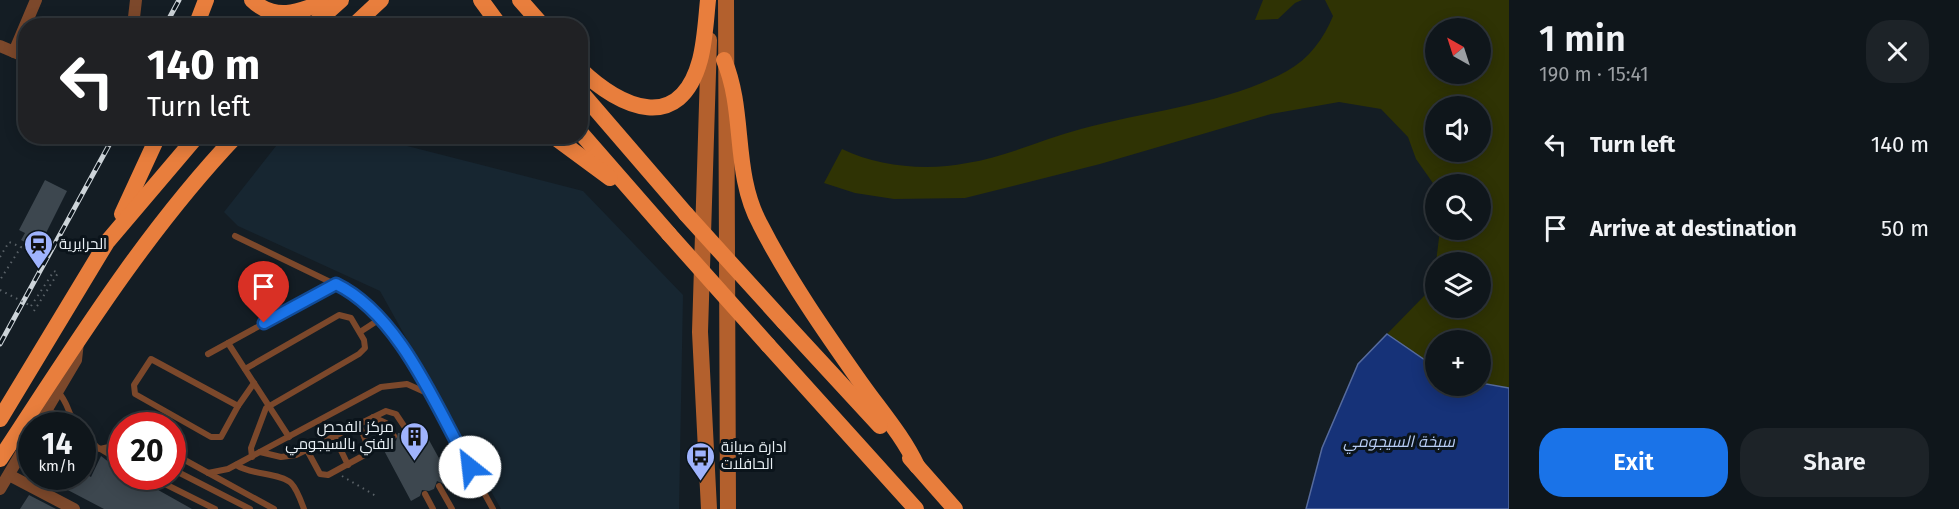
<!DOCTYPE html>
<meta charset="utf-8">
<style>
body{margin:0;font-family:"Fira Sans",Cairo,sans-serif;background:#1d2328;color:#f1f3f6;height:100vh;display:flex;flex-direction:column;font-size:22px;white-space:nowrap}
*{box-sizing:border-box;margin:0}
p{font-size:20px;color:#9b9fa3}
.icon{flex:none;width:33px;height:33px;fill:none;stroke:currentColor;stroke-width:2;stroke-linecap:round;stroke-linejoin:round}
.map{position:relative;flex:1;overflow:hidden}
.sheet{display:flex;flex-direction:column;background:#0f161b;width:450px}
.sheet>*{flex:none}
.top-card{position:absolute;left:18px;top:18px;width:570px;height:126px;border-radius:24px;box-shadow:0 3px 15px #0003,0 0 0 2px #2f353a;background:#202124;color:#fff;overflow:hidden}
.needle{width:39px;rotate:321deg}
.fabs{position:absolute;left:1425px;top:18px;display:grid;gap:12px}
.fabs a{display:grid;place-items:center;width:66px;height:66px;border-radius:50%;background:#0f161b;box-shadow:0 3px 15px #0003,0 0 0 2px #2f353a;font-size:30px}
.speed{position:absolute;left:18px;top:412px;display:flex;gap:12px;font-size:30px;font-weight:700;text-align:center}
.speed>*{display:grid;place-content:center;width:78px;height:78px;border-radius:50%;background:#0f161b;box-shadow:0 3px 15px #0003,0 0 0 2px #2f353a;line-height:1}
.speed small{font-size:15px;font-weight:400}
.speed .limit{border:9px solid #d22;background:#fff;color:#111}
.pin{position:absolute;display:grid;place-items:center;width:51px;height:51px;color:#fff;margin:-62px -26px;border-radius:50% 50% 50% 0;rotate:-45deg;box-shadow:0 0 6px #0007}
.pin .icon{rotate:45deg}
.me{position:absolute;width:66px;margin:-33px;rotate:331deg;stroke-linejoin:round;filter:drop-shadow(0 0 4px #0008)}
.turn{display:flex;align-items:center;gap:21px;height:126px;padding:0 30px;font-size:27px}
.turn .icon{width:78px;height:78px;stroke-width:2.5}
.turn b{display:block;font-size:42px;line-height:51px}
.round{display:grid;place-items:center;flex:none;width:63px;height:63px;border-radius:24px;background:#1d2328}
.overview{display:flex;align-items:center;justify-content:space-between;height:102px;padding:0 30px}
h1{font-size:36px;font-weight:600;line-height:45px}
.cta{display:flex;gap:12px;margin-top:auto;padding:12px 30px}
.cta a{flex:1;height:69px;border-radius:24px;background:#1a73e8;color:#fff;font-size:24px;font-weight:600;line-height:69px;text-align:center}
.cta a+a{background:#1d2328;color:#f1f3f6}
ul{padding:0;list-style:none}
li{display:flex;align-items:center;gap:18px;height:84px;padding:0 30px}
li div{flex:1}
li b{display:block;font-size:22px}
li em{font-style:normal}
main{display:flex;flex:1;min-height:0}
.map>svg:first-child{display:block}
.built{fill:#172631}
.green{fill:#2f3304;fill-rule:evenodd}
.water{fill:#163278;stroke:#566b9e;stroke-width:1.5}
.building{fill:#3d474f}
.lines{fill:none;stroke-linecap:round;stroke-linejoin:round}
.path{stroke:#5a6268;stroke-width:2;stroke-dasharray:1.5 4.5;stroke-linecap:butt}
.service{stroke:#7c482b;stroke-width:6}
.minor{stroke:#7c482b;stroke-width:12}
.secondary{stroke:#b3602d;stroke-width:16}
.trunk{stroke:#e87e3d;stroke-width:16}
.rail-casing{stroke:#cdd4d9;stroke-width:5}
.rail{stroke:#0b141b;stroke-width:3;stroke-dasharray:9;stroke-linecap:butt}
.path-bridge{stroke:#5a6268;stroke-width:2;stroke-dasharray:1.5 4.5;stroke-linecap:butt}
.trunk-bridge{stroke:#e87e3d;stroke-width:16}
.route-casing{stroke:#114b97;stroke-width:15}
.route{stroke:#1a73e8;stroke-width:10}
.labels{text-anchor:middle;stroke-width:6;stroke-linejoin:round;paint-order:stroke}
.poi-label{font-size:15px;fill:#eaf1f6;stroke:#0b141b;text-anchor:start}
.water-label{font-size:16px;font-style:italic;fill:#b8cdf5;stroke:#0b141b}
</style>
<main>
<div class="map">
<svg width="1509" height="509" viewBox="0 0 1509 509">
<rect width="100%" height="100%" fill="#141d24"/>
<path class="built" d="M 309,136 L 372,137 L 583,191 L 683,295 L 679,509 L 501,509 L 380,291 L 238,226 L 224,212 L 276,146 Z"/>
<g class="green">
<path d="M 1263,0 L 1302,0 L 1295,3 L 1278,19 L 1255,20 Z"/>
<path d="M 1325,0 L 1509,0 L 1509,388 L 1481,383 L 1480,340 L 1436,340 L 1435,367 L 1387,334 L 1426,294 L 1435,265 L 1436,308 L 1480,308 L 1480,262 L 1436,262 L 1440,230 L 1480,230 L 1480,184 L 1435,186 L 1416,159 L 1408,137 L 1381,109 L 1339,102 L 1271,114 L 1100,164 L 965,198 L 894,199 L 855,193 L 824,183 L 842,149 C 879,167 927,171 967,163 C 1006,157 1043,139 1081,129 C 1147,111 1227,104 1287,71 C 1309,59 1324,38 1333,16 ZM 1436,28 L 1480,28 L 1480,74 L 1436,74 ZM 1436,106 L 1480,106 L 1480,152 L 1436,152 Z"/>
</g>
<path class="water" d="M 1387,334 L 1435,367 L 1436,386 L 1480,386 L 1481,383 L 1509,388 L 1509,509 L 1306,509 L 1322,448 L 1358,364 Z"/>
<g class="building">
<path d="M 45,180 L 67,191 L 38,249 L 21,240 L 25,233 L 19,230 Z"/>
<path d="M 419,422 L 451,480 L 444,484 L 437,481 L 434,489 L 429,491 L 422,490 L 420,496 L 411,501 L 380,443 L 389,438 L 396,441 L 398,433 L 408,434 L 410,426 Z"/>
<path d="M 101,456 L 122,472 L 122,477 L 135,477 L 192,509 L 104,509 L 43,477 L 82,477 L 82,472 L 91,477 Z"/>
<path d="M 29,495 L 56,509 L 20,509 Z"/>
</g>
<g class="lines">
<g class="path">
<path d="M 0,257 L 9,242 L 21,247 L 0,280"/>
<path d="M 31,306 L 54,271 L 58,273 L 34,311"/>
<path d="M 342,476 L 376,496"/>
</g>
<g class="service">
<path d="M 235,236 L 353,293 L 375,311 L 419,375 L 493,509"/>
<path d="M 360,332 L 380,319"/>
<path d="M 228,343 L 289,437"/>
<path d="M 208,354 L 336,284"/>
<path d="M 151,359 L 238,406 L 221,437 L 211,437 L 135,394 L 134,385 Z"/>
<path d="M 245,369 L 339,315 L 351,318 L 364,340 L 365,348 L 359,354 L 266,408 L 251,448 L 252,457"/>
<path d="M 57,391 C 69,402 68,416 77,426"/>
<path d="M 238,406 L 254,383"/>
<path d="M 46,410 L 72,420"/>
<path d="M 373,417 L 386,423 L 394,436"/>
<path d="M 82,432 L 97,447 L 122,462"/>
<path d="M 334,436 L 348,465"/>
<path d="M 100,449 L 122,444"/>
<path d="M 307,450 L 320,474 L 328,475 L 370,452 L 359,424"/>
<path d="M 260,452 L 281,457 L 296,455 L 386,411 L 396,414 L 406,429"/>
<path d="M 172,453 L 274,509"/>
<path d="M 236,465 C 251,475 281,473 291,483 C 297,489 301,501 304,509"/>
<path d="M 172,469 L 250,509"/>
<path d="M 208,473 L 228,469 L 381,387 L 407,384 L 427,393"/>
<path d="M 151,477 L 215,509"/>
<path d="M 439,486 L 452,509"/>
<path d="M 425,494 L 433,509"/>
</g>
<g class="minor">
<path d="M 133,26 L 136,0"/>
<path d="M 0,46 L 26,57"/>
<path d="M 14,52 L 36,0"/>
<path d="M 37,426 L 76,360 L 78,342"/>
<path d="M 9,475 L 74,509"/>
<path d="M 0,489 L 32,435"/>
</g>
<g class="secondary">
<path d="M 726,0 L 728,509"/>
<path d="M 709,40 L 700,332 L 709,509"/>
</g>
<g class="trunk">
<path d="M 252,0 C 276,23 301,11 329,0"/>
<path d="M 481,0 L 500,26"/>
<path d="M 520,0 L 543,26"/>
<path d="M 196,26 L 206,0"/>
<path d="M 312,26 L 341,0"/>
<path d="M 353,26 L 381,0"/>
<path d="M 724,60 C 746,112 732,172 760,224 C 788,279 825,332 861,383 C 880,410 903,436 917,466"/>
<path d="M 580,69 C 621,109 680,134 700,60 C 705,41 706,19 708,0"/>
<path d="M 580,91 L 686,214"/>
<path d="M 580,132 L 669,234"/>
<path d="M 553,136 L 610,178"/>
<path d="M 122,214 L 158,136"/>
<path d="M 784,322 L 880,426"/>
<path d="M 768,345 L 916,509"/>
<path d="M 0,419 L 107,242 L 197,136"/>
<path d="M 910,458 L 955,509"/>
<path d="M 0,459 C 73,348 144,233 236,136"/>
</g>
<defs>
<g id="rail">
<path d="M 165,26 L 179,0"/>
<path d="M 0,344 L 114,136"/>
</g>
</defs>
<use href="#rail" class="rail-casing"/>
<use href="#rail" class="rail"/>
<path class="path-bridge" d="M 0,290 L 31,306"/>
<g class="trunk-bridge">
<path d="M 686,214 L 784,322"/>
<path d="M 669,234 L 768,345"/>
</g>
</g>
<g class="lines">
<defs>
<path id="route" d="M 264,323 L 336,284 C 400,315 436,407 470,467"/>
</defs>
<use href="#route" class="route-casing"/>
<use href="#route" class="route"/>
</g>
<defs>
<symbol id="station-pin" viewBox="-11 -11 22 30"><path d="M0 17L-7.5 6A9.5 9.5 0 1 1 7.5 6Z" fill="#9fb3fd" stroke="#0b141b"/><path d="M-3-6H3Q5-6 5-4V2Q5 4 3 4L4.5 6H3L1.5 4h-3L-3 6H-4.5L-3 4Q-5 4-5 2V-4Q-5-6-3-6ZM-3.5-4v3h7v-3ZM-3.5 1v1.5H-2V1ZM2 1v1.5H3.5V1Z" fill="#111"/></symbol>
<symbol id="building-pin" viewBox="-11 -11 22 30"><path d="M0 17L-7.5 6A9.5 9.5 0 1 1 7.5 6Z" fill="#9fb3fd" stroke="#0b141b"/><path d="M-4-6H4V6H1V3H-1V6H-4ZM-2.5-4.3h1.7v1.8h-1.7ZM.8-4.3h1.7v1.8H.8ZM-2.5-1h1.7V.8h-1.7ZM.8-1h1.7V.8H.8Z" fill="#111"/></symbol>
<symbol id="bus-pin" viewBox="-11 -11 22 30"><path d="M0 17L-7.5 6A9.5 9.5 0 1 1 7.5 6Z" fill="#9fb3fd" stroke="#0b141b"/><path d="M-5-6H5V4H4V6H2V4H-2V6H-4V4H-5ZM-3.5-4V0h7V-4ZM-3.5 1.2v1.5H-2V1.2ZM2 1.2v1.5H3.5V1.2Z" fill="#111"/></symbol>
</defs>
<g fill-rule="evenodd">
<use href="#station-pin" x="22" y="228" width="33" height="45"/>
<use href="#building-pin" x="398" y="420" width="33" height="45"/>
<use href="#bus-pin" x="684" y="440" width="33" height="45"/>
</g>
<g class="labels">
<g class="poi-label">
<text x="59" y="249">الحرايرية</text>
<text x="394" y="432" text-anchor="end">مركز الفحص<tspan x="394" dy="17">الفني بالسيجومي</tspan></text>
<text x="721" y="452">ادارة صيانة<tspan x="721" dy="17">الحافلات</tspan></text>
</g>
<g class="water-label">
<text x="1399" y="447">سبخة السيجومي</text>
</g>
</g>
</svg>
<div class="fabs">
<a><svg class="needle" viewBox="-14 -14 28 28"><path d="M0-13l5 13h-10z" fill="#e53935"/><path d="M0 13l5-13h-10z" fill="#9b9fa3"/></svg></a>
<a><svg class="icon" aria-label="sound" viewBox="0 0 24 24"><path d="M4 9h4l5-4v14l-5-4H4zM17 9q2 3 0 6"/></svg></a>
<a><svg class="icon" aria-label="search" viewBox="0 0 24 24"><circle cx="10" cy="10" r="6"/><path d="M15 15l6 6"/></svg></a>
<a><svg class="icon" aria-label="layers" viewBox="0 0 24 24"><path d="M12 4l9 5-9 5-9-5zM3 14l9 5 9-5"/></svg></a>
<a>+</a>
</div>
<div class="speed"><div>14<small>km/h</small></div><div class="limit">20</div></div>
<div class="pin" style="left:264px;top:323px;background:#d93025"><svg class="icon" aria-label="arrive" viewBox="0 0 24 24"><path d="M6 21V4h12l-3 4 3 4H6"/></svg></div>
<svg class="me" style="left:470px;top:467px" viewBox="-20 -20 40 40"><circle r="19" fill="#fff"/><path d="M0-13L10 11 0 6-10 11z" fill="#1a73e8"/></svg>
<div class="top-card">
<div class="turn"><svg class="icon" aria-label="left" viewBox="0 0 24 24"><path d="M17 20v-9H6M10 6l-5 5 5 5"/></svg><div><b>140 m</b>Turn left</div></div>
</div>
</div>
<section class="sheet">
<div class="overview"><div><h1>1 min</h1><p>190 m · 15:41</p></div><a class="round"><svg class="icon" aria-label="close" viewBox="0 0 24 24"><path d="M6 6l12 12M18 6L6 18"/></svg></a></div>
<ul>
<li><svg class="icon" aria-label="left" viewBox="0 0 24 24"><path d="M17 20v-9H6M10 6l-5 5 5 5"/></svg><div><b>Turn left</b></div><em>140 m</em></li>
<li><svg class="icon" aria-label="arrive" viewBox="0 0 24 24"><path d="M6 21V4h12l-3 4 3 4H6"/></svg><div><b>Arrive at destination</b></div><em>50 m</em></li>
</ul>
<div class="cta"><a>Exit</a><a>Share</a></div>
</section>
</main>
